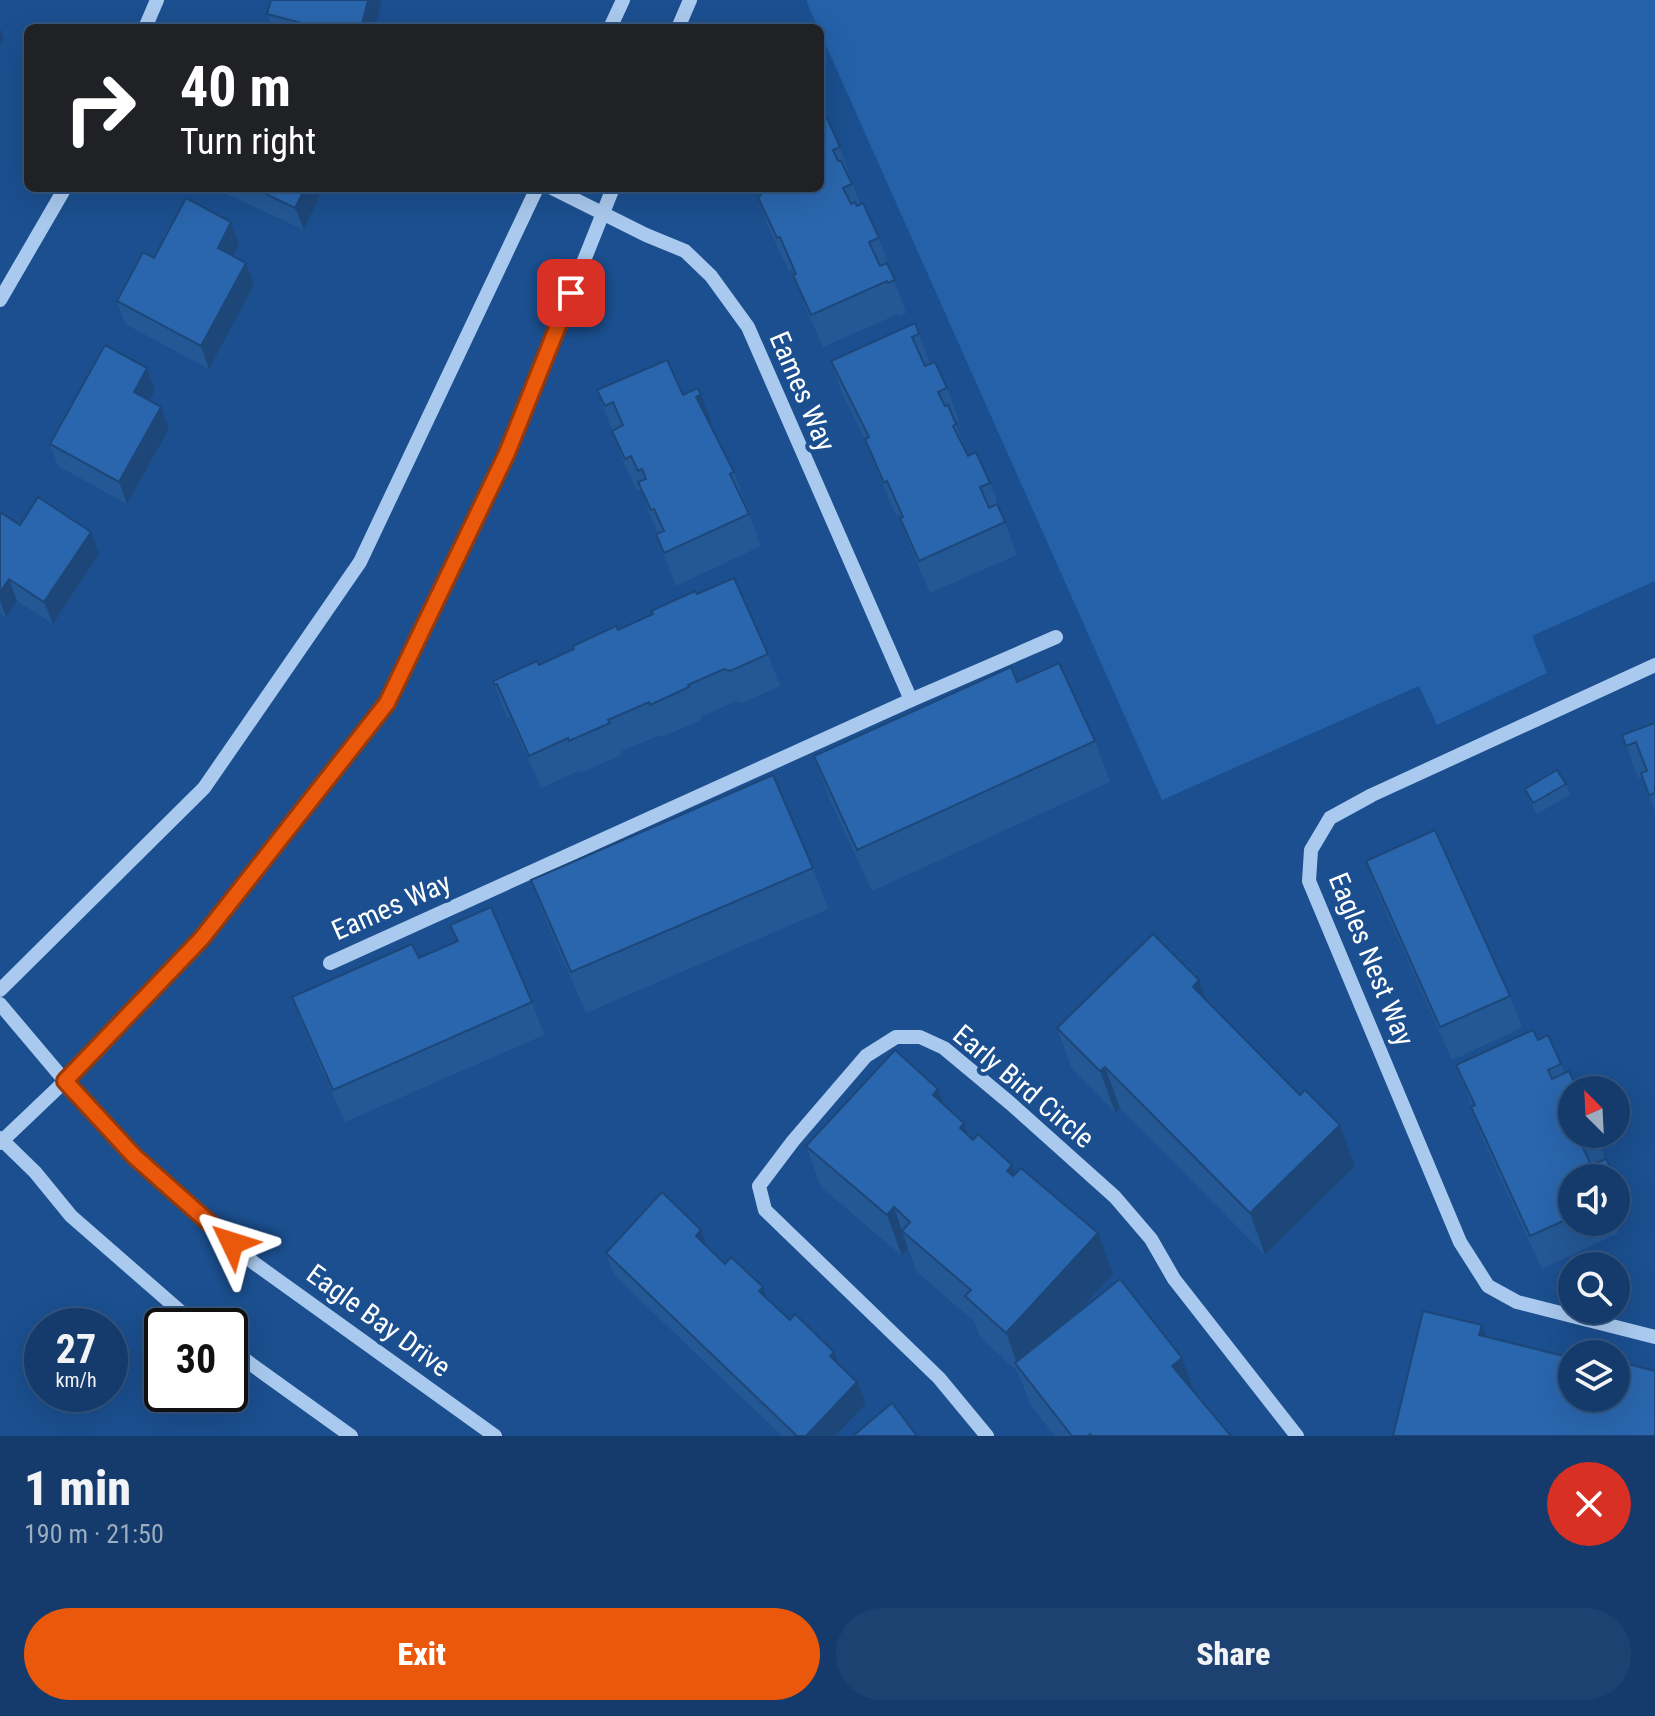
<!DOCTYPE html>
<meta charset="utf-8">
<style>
body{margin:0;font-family:"Roboto Condensed",sans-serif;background:#1d4271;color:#f1f3f6;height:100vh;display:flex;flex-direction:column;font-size:30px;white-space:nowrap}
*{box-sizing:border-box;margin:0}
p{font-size:26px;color:#9dadc1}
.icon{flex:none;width:44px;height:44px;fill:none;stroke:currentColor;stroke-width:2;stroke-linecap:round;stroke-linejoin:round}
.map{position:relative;height:1436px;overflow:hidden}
.sheet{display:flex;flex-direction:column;background:#143b6b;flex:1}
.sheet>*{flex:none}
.banner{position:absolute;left:24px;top:24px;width:800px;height:168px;border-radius:12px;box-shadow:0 8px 32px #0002,0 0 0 2px #33557e;background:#202124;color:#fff;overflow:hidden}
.needle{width:52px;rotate:336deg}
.fabs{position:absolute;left:1558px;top:1076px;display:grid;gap:16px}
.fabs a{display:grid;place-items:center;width:72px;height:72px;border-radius:50%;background:#143b6b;box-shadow:0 8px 32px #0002,0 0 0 2px #33557e;font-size:40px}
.speed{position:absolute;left:24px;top:1308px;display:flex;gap:16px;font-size:40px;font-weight:700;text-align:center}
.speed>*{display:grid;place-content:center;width:104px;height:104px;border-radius:50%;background:#143b6b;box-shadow:0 8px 32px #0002,0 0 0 2px #33557e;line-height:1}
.speed small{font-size:20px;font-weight:400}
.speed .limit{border:4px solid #111;border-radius:12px;background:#fff;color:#111}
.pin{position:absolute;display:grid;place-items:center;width:68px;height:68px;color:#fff;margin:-34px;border-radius:16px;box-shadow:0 4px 12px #0006}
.me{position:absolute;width:88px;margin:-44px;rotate:311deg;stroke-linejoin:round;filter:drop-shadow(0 0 6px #0008)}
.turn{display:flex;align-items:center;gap:28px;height:168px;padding:0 24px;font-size:36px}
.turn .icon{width:104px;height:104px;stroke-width:2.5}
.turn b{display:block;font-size:56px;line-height:68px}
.round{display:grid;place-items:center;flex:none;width:84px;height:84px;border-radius:42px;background:#1d4271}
.overview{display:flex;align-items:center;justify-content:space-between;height:136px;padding:0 24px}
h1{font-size:48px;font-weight:800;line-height:60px}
.action{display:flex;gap:16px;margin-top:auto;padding:16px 24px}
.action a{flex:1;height:92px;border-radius:48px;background:#ea580c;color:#fff;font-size:32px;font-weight:800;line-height:92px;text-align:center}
.action a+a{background:#1d4271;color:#f1f3f6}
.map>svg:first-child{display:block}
.green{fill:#2461a8}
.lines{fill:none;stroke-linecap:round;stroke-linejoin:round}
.minor{stroke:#a9c9ee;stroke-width:14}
.wall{fill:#245895}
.shaded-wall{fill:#1d4779}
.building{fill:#2a66ad;stroke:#1d4779;stroke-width:2}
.route-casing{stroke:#983908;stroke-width:20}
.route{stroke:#ea580c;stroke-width:14}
.labels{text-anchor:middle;stroke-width:8;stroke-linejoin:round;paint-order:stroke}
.street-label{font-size:28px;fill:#fff;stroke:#1b4f8f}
</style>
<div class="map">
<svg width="1655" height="1436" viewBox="0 0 1655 1436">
<rect width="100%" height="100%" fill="#1b4f8f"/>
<path class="green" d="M 806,0 L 1655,0 L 1655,581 L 1532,636 L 1547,673 L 1437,725 L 1419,686 L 1162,800 L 820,32 L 820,28 L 818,28 Z"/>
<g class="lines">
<g class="minor">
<path d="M 145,28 L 157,0"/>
<path d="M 610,28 L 623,0"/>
<path d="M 678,28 L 690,0"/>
<path d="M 552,188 L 646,235 L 685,251 L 711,276 L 748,327 L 911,700"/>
<path d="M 0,300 L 65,188"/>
<path d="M 1655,665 L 1372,795 L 1330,818 L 1311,850 L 1309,881 L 1460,1242 L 1488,1286 L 1517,1302 L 1655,1337"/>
<path d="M 330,963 L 911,700 L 1056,637"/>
<path d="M 0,990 L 204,788 L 360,562 L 537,188"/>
<path d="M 0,1004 L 65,1081 L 134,1156 L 254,1263 L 495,1436"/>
<path d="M 0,1138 L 35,1172 L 71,1216 L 197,1326"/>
<path d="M 0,1143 L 65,1081 L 202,938 L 387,703 L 507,453 L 613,188"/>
<path d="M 230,1349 L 351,1436"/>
<path d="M 987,1436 L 939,1378 L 765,1210 L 759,1186 L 793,1141 L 866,1056 L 896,1037 L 920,1037 L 944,1048 L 1010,1103 L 1115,1197 L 1151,1239 L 1174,1279 L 1297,1436"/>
</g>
</g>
<g class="wall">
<path d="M 271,0 L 382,0 L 375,28 L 272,28 L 267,14 Z"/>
<path d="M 820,115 L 822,120 L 840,147 L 860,205 L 879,238 L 906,313 L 899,316 L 898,314 L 823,347 L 805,307 L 792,269 L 789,271 L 769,229 L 758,197 L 759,196 L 756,190 L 753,191 L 752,188 L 820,188 Z"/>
<path d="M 214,188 L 323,188 L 304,230 Z"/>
<path d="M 239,245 L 233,256 L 246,263 L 254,285 L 209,369 L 125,324 L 117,301 L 154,258 Z"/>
<path d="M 919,334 L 930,364 L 947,388 L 959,420 L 955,422 L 967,453 L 990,483 L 1017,555 L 930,593 L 912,551 L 900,518 L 901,518 L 899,514 L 896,515 L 877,471 L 865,439 L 842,393 L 831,361 Z"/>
<path d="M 147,368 L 155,390 L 149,400 L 161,407 L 169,429 L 127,504 L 58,466 L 50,444 Z"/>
<path d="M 597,390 L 683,395 L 712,426 L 711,427 L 734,472 L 761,546 L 676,586 L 656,534 L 658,533 L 650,515 L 641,490 L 637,491 L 624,463 Z"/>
<path d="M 0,512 L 20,525 L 99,554 L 53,624 L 17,601 L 6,617 L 0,613 Z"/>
<path d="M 697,594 L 768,654 L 780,686 L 742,703 L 736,701 L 700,717 L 701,720 L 662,737 L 660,735 L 620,752 L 621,755 L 581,773 L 580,770 L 541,788 L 509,716 L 507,718 L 493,681 L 539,665 Z"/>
<path d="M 1017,682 L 1095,741 L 1110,782 L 872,891 L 829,798 L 814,756 Z"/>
<path d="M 1655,723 L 1655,812 L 1642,777 L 1638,778 L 1622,735 Z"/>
<path d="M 1566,784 L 1570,795 L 1537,814 L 1530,801 L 1525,789 Z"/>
<path d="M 1366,861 L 1510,996 L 1522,1028 L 1452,1060 L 1378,894 Z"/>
<path d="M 813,868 L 828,909 L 586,1013 L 546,921 L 531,880 Z"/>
<path d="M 450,925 L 532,1002 L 544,1035 L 345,1122 L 304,1029 L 292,997 L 419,958 L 457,942 Z"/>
<path d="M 1206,1000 L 1300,1095 L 1340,1125 L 1355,1166 L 1265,1255 L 1120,1108 L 1115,1112 L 1072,1069 L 1057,1028 Z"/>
<path d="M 1538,1040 L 1561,1064 L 1572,1090 L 1572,1134 L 1596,1134 L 1605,1159 L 1572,1178 L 1572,1222 L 1614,1222 L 1618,1233 L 1542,1269 L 1483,1140 L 1471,1107 L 1472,1107 L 1456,1065 Z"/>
<path d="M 938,1089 L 943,1104 L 968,1136 L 1015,1174 L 1113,1274 L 1075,1315 L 1182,1358 L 1195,1393 L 1231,1436 L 1055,1436 L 1030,1404 L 1018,1372 L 980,1337 L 974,1321 L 917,1272 L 908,1249 L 902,1256 L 821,1187 L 806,1146 Z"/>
<path d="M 1616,1179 L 1627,1210 L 1616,1215 Z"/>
<path d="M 707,1247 L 725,1264 L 763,1287 L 768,1299 L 790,1320 L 834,1352 L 838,1363 L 866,1404 L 835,1436 L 782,1436 L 614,1275 L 606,1253 Z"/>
</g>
<g class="shaded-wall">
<path d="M 368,0 L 382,0 L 375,28 L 361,28 Z"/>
<path d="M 0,29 L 4,39 L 0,46 Z"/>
<path d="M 305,188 L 323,188 L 304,230 L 295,208 Z"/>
<path d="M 231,222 L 239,245 L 226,270 L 218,248 Z"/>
<path d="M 246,263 L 254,285 L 209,369 L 201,346 Z"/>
<path d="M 147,368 L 155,390 L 142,414 L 134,392 Z"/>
<path d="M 701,394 L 712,426 L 708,429 L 696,397 Z"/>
<path d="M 161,407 L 169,429 L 127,504 L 119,482 Z"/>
<path d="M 91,532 L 99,554 L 53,624 L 44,602 Z"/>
<path d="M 9,579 L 17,601 L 6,617 L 0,600 L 0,592 Z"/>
<path d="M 1199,980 L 1214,1022 L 1193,987 Z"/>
<path d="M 1105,1067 L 1120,1108 L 1115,1112 L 1100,1071 Z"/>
<path d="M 938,1089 L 953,1131 L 933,1095 Z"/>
<path d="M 964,1123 L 979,1165 L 960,1128 Z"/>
<path d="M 1340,1125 L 1355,1166 L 1265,1255 L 1250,1213 Z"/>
<path d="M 1012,1165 L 1027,1207 L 1007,1171 Z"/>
<path d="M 894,1207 L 908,1249 L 902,1256 L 887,1215 Z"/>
<path d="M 701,1230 L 709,1252 L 696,1236 Z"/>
<path d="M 1098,1233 L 1113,1274 L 1023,1372 L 1018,1366 L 1006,1333 Z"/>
<path d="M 763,1287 L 771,1310 L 759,1291 Z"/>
<path d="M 1482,1325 L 1497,1367 L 1479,1335 Z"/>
<path d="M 834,1352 L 842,1374 L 830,1356 Z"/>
<path d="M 1182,1358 L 1197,1399 L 1172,1366 Z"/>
<path d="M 857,1382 L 866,1404 L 835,1436 L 806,1436 Z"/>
</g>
<g class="building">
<path d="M 271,0 L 368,0 L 361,28 L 321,28 L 267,14 Z"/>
<path d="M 827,118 L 840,147 L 833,150 L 838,161 L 841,161 L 852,184 L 843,188 L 851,204 L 855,202 L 857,206 L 863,203 L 879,238 L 869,242 L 880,266 L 887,263 L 895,280 L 888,283 L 887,281 L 811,315 L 793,275 L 796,274 L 780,237 L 777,238 L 758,197 L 761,195 L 758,188 L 820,188 L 820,121 Z"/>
<path d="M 253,188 L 305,188 L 295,208 Z"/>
<path d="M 186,198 L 231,222 L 218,248 L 246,263 L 201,346 L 117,301 L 143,252 L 154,258 Z"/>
<path d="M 915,323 L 919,334 L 912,337 L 925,366 L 935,362 L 947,388 L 938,392 L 945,406 L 948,405 L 956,424 L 953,426 L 968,456 L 976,452 L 990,483 L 980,487 L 989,508 L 997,504 L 1005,522 L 919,561 L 900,518 L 903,517 L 887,481 L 884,483 L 865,439 L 869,437 L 831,361 Z"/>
<path d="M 105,345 L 147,368 L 134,392 L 161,407 L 119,482 L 50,444 Z"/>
<path d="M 667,360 L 683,395 L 697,388 L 701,394 L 696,397 L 734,472 L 730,474 L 749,514 L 664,553 L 656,534 L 664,531 L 654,509 L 651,510 L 638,482 L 646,479 L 642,469 L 638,471 L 631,456 L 625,459 L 612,431 L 623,425 L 613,402 L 605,406 L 597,390 Z"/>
<path d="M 38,497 L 91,532 L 44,602 L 9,579 L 0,592 L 0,512 L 20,525 Z"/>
<path d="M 734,578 L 768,654 L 730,671 L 724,669 L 688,685 L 689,687 L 650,705 L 649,702 L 608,720 L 610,723 L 569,741 L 568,738 L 529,756 L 497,684 L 495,685 L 493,681 L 537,661 L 539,665 L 574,649 L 573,646 L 616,626 L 618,630 L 653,614 L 651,611 L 695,591 L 697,594 Z"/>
<path d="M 1059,663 L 1095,741 L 857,850 L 814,756 L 1011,667 L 1017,682 Z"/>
<path d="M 1655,723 L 1655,793 L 1649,795 L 1641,773 L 1647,771 L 1636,742 L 1626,746 L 1622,735 Z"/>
<path d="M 1557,770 L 1566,784 L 1533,803 L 1525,789 Z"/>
<path d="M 773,775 L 813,868 L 571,972 L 531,880 Z"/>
<path d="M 1435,830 L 1510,996 L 1440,1027 L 1366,861 Z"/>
<path d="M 491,907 L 532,1002 L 333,1090 L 292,997 L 412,944 L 419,958 L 458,941 L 450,925 Z"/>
<path d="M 1153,934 L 1199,980 L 1193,987 L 1300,1095 L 1305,1090 L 1340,1125 L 1250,1213 L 1105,1067 L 1100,1071 L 1057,1028 Z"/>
<path d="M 1533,1030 L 1538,1040 L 1548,1035 L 1561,1064 L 1548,1070 L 1552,1079 L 1569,1071 L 1578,1090 L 1572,1090 L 1572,1099 L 1566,1102 L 1572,1113 L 1572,1134 L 1591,1134 L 1579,1139 L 1591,1165 L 1606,1159 L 1616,1178 L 1572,1178 L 1572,1217 L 1530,1236 L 1471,1107 L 1475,1105 L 1456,1065 Z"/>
<path d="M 895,1050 L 938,1089 L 933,1095 L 964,1123 L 960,1128 L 973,1140 L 978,1134 L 1012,1165 L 1007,1171 L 1013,1176 L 1021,1168 L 1098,1233 L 1006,1333 L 965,1296 L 971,1290 L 902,1231 L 910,1222 L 894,1207 L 887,1215 L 806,1146 Z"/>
<path d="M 662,1192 L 701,1230 L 696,1236 L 725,1264 L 731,1257 L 763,1287 L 759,1291 L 790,1320 L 795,1314 L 834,1352 L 830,1356 L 857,1382 L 806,1436 L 797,1436 L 606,1253 Z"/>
<path d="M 1120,1279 L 1182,1358 L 1172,1366 L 1231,1436 L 1091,1436 L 1090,1434 L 1087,1436 L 1072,1436 L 1015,1363 Z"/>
<path d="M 1423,1311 L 1482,1325 L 1479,1335 L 1572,1358 L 1572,1398 L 1616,1398 L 1616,1361 L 1655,1371 L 1655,1436 L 1393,1436 Z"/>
<path d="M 892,1403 L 917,1436 L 853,1436 Z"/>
</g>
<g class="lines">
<defs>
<path id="route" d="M 232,1243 L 134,1156 L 65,1081 L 202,938 L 387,703 L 507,453 L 571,293"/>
</defs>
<use href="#route" class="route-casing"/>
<use href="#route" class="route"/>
</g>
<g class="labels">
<g class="street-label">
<text transform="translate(803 391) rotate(67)" y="10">Eames Way</text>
<text transform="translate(391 906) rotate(-24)" y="10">Eames Way</text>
<text transform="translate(1372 959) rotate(68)" y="10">Eagles Nest Way</text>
<text transform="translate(1024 1086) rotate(40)" y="10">Early Bird Circle</text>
<text transform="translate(379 1320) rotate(36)" y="10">Eagle Bay Drive</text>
</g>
</g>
</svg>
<div class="fabs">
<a><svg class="needle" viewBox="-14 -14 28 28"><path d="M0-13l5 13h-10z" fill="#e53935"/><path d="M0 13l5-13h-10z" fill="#9dadc1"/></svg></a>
<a><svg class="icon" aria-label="sound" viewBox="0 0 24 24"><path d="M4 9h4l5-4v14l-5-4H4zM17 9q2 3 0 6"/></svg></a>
<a><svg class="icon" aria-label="search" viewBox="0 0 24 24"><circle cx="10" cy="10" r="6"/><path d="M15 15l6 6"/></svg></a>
<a><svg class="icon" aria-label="layers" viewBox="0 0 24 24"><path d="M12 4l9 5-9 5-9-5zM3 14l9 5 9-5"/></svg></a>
</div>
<div class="speed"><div>27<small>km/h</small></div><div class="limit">30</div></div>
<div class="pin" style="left:571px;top:293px;background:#d93025"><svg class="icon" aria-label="arrive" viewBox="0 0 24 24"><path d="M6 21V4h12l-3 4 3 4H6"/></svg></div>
<svg class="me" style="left:232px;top:1243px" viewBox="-20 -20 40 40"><path d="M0-17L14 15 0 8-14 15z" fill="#ea580c" stroke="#fff" stroke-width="4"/></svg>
<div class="banner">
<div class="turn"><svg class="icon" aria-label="right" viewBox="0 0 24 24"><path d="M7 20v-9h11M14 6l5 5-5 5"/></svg><div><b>40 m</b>Turn right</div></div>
</div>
</div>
<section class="sheet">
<div class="overview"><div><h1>1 min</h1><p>190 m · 21:50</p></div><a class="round" style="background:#d93025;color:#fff"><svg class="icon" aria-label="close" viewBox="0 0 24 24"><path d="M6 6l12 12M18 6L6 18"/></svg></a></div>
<div class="action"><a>Exit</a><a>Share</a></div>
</section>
